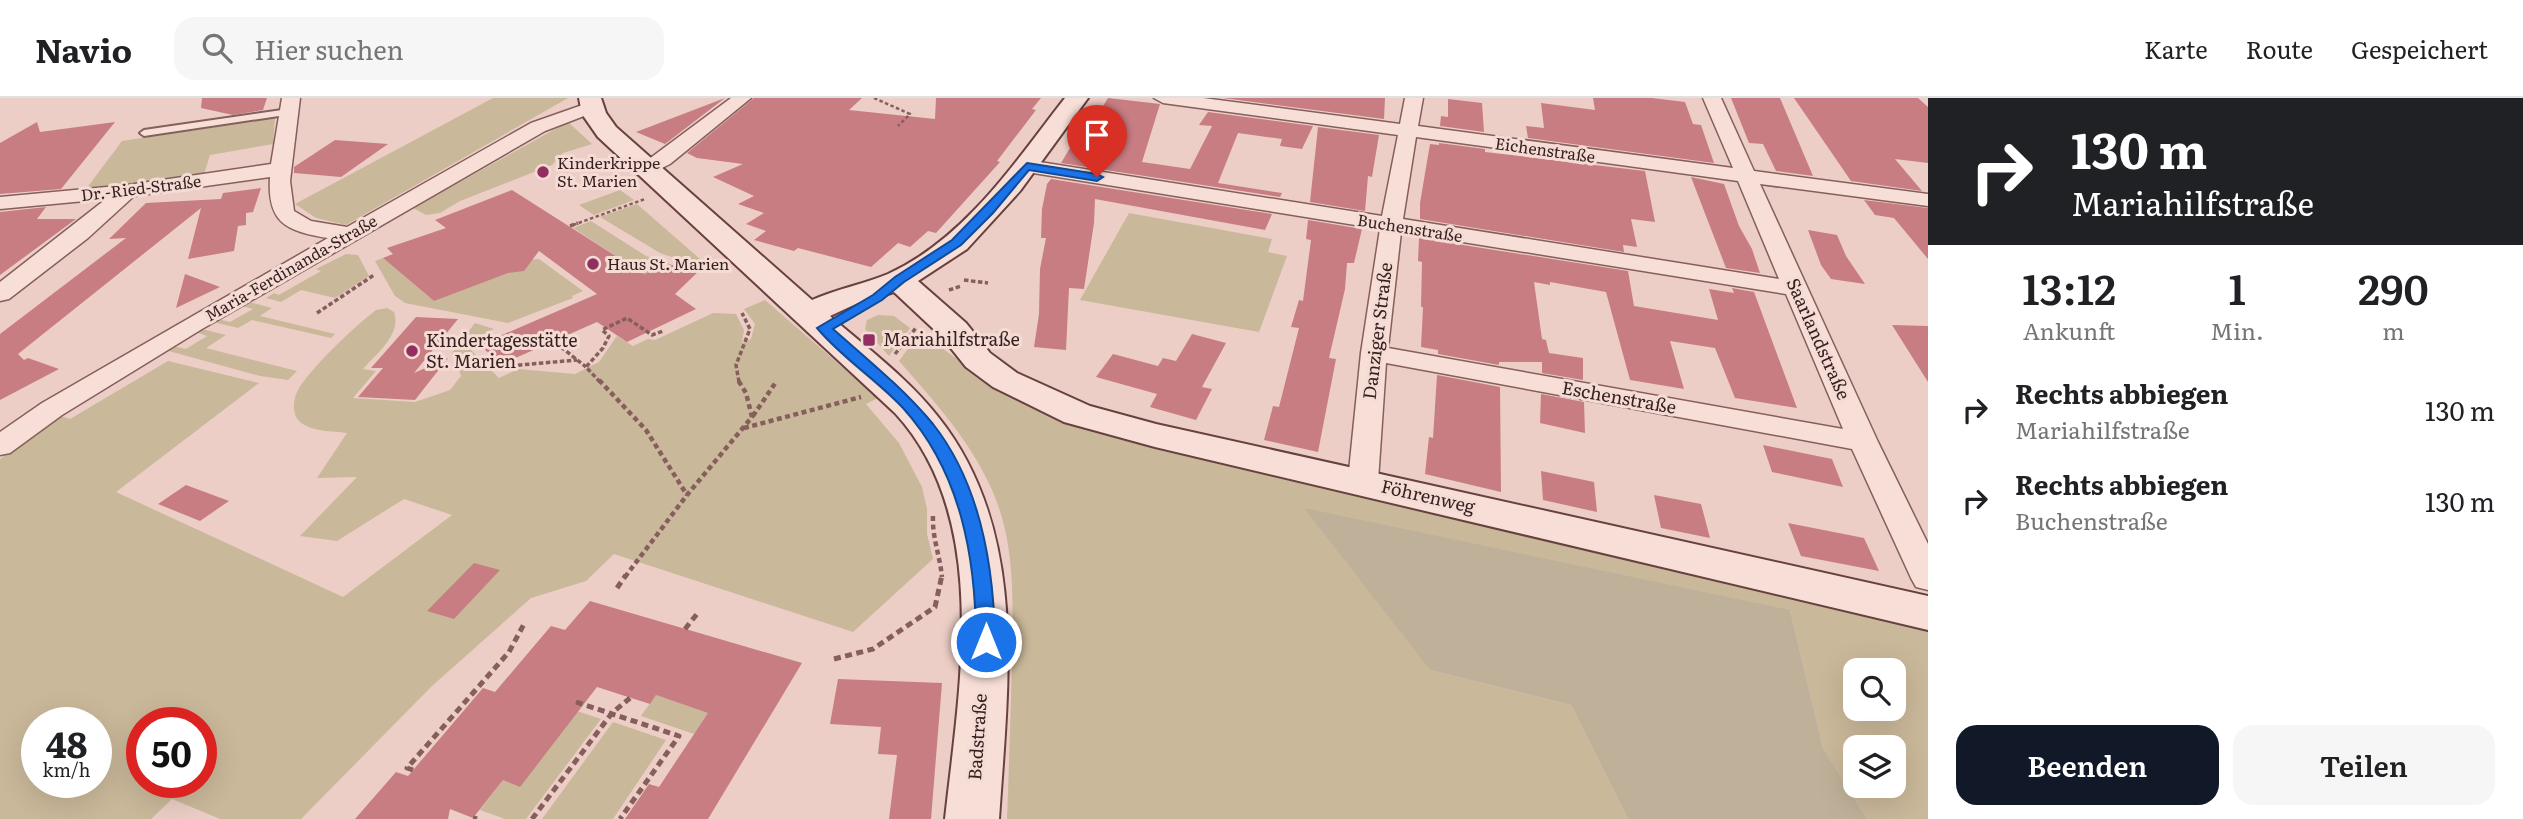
<!DOCTYPE html>
<html lang="de">
<meta charset="utf-8">
<style>
body{margin:0;font-family:Literata,serif;background:#f6f6f6;color:#202124;height:100vh;display:flex;flex-direction:column;font-size:26px;white-space:nowrap}
*{box-sizing:border-box;margin:0}
p{font-size:23px;color:#757577}
.icon{flex:none;width:38px;height:38px;fill:none;stroke:currentColor;stroke-width:2;stroke-linecap:round;stroke-linejoin:round}
.map{position:relative;flex:1;overflow:hidden}
.sheet{display:flex;flex-direction:column;background:#fff;width:595px}
.sheet>*{flex:none}
.hud{background:#202124;color:#fff;overflow:hidden}
.tools{position:absolute;left:1843px;top:560px;display:grid;gap:14px}
.tools a{display:grid;place-items:center;width:63px;height:63px;border-radius:14px;background:#fff;box-shadow:0 7px 28px #0002;font-size:35px}
.speed{position:absolute;left:21px;top:609px;display:flex;gap:14px;font-size:35px;font-weight:700;text-align:center}
.speed>*{display:grid;place-content:center;width:91px;height:91px;border-radius:50%;background:#fff;box-shadow:0 7px 28px #0002;line-height:1}
.speed small{font-size:18px;font-weight:400}
.speed .limit{border:10px solid #d22;background:#fff;color:#111}
.pin{position:absolute;display:grid;place-items:center;width:60px;height:60px;color:#fff;margin:-72px -30px;border-radius:50% 50% 50% 0;rotate:-45deg;box-shadow:0 0 7px #0007}
.pin .icon{rotate:45deg}
.me{position:absolute;width:77px;margin:-38px;rotate:0deg;stroke-linejoin:round;filter:drop-shadow(0 0 5px #0008)}
.turn{display:flex;align-items:center;gap:24px;height:147px;padding:0 28px;font-size:32px}
.turn .icon{width:91px;height:91px;stroke-width:2.5}
.turn b{display:block;font-size:49px;line-height:60px}
.eta{display:flex;justify-content:space-evenly;align-items:center;height:119px;text-align:center}
.eta b{font-size:42px;font-weight:600;line-height:49px}
.cta{display:flex;gap:14px;margin-top:auto;padding:14px 28px}
.cta a{flex:1;height:80px;border-radius:21px;background:#111827;color:#fff;font-size:28px;font-weight:600;line-height:80px;text-align:center}
.cta a+a{background:#f6f6f6;color:#202124}
ul{padding:0;list-style:none}
li{display:flex;align-items:center;gap:21px;height:91px;padding:0 28px}
li div{flex:1}
li b{display:block;font-size:26px}
li em{font-style:normal}
header{display:flex;align-items:center;gap:42px;box-sizing:border-box;height:98px;padding:0 35px;background:#fff;border-bottom:2px solid #e0e0e0}
header strong{font-size:33px}
nav{display:flex;gap:38px;margin-inline-start:auto;font-size:24px}
.search{width:490px;height:63px;background:#f6f6f6;display:flex;align-items:center;gap:18px;box-sizing:border-box;padding:0 24px;border-radius:21px;color:#757577;font-size:26px}
main{display:flex;flex:1;min-height:0}
.map>svg:first-child{display:block}
.green{fill:#cab89a;fill-rule:evenodd}
.cemetery{fill:#bfb199}
.building{fill:#c87d83}
.lines{fill:none;stroke-linecap:round;stroke-linejoin:round}
.lane-casing{stroke:#865e5c;stroke-width:4}
.street-casing{stroke:#865e5c;stroke-width:3}
.secondary-casing{stroke:#68403f;stroke-width:4}
.path-far3{stroke:#865e5c;stroke-width:2.5;stroke-dasharray:3.5 2.5;stroke-linecap:butt}
.path-far2{stroke:#865e5c;stroke-width:3.5;stroke-dasharray:4.5 2.5;stroke-linecap:butt}
.path-far1{stroke:#865e5c;stroke-width:4.5;stroke-dasharray:5 3.5;stroke-linecap:butt}
.path{stroke:#865e5c;stroke-width:5;stroke-dasharray:7 4.5;stroke-linecap:butt}
.lane{fill:#f7dfd8;fill-rule:evenodd}
.street{fill:#f7dfd8;fill-rule:evenodd}
.secondary{fill:#f7dfd8;fill-rule:evenodd}
.route{fill:#1a73e8;stroke:#114b97;stroke-width:2}
.poi-dot{fill:#922f60;stroke:#f4dcd5;stroke-width:2.5}
.labels{text-anchor:middle;stroke-width:6;stroke-linejoin:round;paint-order:stroke}
.far-street-label{font-size:16px;fill:#371f1f;stroke:#f4dcd5}
.far-poi-label{font-size:16px;fill:#371f1f;stroke:#f4dcd5;text-anchor:start}
.street-label{font-size:18px;fill:#371f1f;stroke:#f4dcd5}
.poi-label{font-size:18px;fill:#371f1f;stroke:#f4dcd5;text-anchor:start}
</style>
<header>
<strong>Navio</strong>
<div class="search"><svg class="icon" aria-label="search" viewBox="0 0 24 24"><circle cx="10" cy="10" r="6"/><path d="M15 15l6 6"/></svg>Hier suchen</div>
<nav><a>Karte</a><a>Route</a><a>Gespeichert</a></nav>
</header>
<main>
<div class="map">
<svg width="1928" height="721" viewBox="0 0 1928 721">
<rect width="100%" height="100%" fill="#eccec6"/>
<g class="green">
<path d="M 493,0 L 568,0 L 346,127 L 316,120 L 295,106 Z"/>
<path d="M 275,20 L 273,46 L 210,57 L 203,79 L 83,95 L 122,43 Z"/>
<path d="M 568,24 L 592,46 L 563,55 L 552,67 L 460,103 L 440,115 L 426,117 L 413,110 Z"/>
<path d="M 620,92 L 634,102 L 594,117 L 579,107 Z"/>
<path d="M 637,106 L 708,168 L 708,171 L 660,155 L 600,119 Z"/>
<path d="M 1129,115 L 1272,141 L 1268,154 L 1287,158 L 1259,234 L 1080,202 Z"/>
<path d="M 591,123 L 646,158 L 673,167 L 644,176 L 573,130 Z"/>
<path d="M 346,156 L 358,157 L 369,178 L 335,200 L 301,192 L 281,204 L 266,200 L 274,195 L 279,197 L 321,173 L 316,171 Z"/>
<path d="M 383,160 L 434,203 L 528,162 L 539,161 L 583,193 L 572,198 L 573,200 L 508,225 L 405,205 L 395,198 L 375,163 Z"/>
<path d="M 765,202 L 878,300 L 866,306 L 899,345 L 922,389 L 927,411 L 927,436 L 933,461 L 853,534 L 614,456 L 586,483 L 531,500 L 432,588 L 301,721 L 220,721 L 172,701 L 151,721 L 0,721 L 0,361 L 55,316 L 70,321 L 168,263 L 259,285 L 116,394 L 343,499 L 452,417 L 404,401 L 337,443 L 300,438 L 357,379 L 317,380 L 347,335 C 332,333 312,334 300,324 C 292,317 293,302 297,294 C 308,272 356,227 376,212 L 387,210 L 394,214 C 402,236 376,256 363,271 L 376,273 L 353,300 L 415,304 L 450,292 L 461,278 L 452,255 L 475,225 L 494,231 C 484,236 473,240 471,252 L 499,280 L 518,271 L 575,276 L 599,264 L 617,238 L 633,248 L 648,241 L 655,242 L 713,215 L 736,216 L 744,232 L 742,245 L 751,241 L 755,226 L 744,211 ZM 37,625 L 96,625 L 96,684 L 37,684 ZM 142,625 L 201,625 L 201,684 L 142,684 Z"/>
<path d="M 249,204 L 272,210 L 260,218 L 335,236 L 331,240 L 252,222 L 238,230 L 213,224 L 218,221 L 230,224 L 253,211 L 242,208 Z"/>
<path d="M 878,217 L 894,218 L 910,230 L 889,258 L 865,231 L 867,222 Z"/>
<path d="M 202,231 L 226,237 L 206,250 L 297,273 L 288,282 L 260,278 L 165,252 L 173,248 L 186,251 L 207,238 L 196,234 Z"/>
<path d="M 920,234 L 994,288 L 1063,324 L 1162,353 L 1349,391 L 1928,528 L 1928,721 L 1867,721 L 1823,650 L 1790,512 L 1430,572 L 1571,607 L 1628,721 L 1007,721 C 1009,666 1011,610 1012,555 C 1013,500 1015,443 992,392 C 970,342 934,303 899,263 ZM 1855,572 L 1894,572 L 1894,611 L 1855,611 ZM 1855,649 L 1894,649 L 1894,688 L 1855,688 Z"/>
<path d="M 656,597 L 709,615 L 694,636 L 641,618 Z"/>
<path d="M 565,609 L 601,621 L 526,721 L 505,721 L 480,712 L 503,682 L 520,688 Z"/>
<path d="M 613,624 L 666,642 L 613,721 L 542,721 Z"/>
</g>
<path class="cemetery" d="M 1304,410 L 1790,512 L 1823,650 L 1867,721 L 1628,721 L 1571,607 L 1430,572 Z"/>
<g class="building">
<path d="M 202,0 L 267,0 L 263,12 L 233,17 L 201,10 Z"/>
<path d="M 725,0 L 665,46 L 636,34 Z"/>
<path d="M 754,0 L 862,0 L 849,12 L 935,21 L 936,0 L 1041,0 L 1032,11 L 1036,12 L 997,63 L 1000,64 L 936,135 L 928,133 L 910,149 L 898,145 L 871,169 L 798,150 L 794,153 L 754,142 L 766,133 L 746,126 L 764,115 L 738,106 L 754,98 L 713,79 L 743,66 L 697,60 L 687,55 Z"/>
<path d="M 1108,0 L 1160,6 L 1142,64 L 1190,71 L 1212,28 L 1199,27 L 1208,14 L 1313,28 L 1302,51 L 1280,48 L 1282,41 L 1238,35 L 1218,85 L 1282,95 L 1280,99 L 1061,65 L 1085,25 L 1092,26 Z"/>
<path d="M 1223,0 L 1385,0 L 1384,21 Z"/>
<path d="M 1593,0 L 1652,0 L 1685,4 L 1693,26 L 1701,27 L 1714,65 L 1528,40 L 1526,28 L 1544,30 L 1541,5 L 1595,12 Z"/>
<path d="M 1731,0 L 1780,0 L 1813,78 L 1776,73 L 1763,46 L 1749,45 Z"/>
<path d="M 1794,0 L 1918,0 L 1928,9 L 1928,65 L 1895,61 L 1922,93 L 1851,83 Z"/>
<path d="M 1448,1 L 1482,5 L 1484,34 L 1440,28 L 1441,18 L 1448,19 Z"/>
<path d="M 37,24 L 40,34 L 115,24 L 61,91 L 0,96 L 0,45 Z"/>
<path d="M 1318,29 L 1379,37 L 1372,79 L 1368,78 L 1365,113 L 1310,104 Z"/>
<path d="M 335,42 L 388,46 L 341,79 L 294,75 L 294,69 Z"/>
<path d="M 1439,45 L 1485,51 L 1485,54 L 1645,73 L 1655,124 L 1631,121 L 1637,149 L 1623,147 L 1624,154 L 1420,121 L 1420,105 L 1430,46 L 1439,47 Z"/>
<path d="M 1691,79 L 1724,86 L 1739,128 L 1752,151 L 1760,175 L 1726,170 Z"/>
<path d="M 1051,81 L 1272,116 L 1265,132 L 1095,101 L 1094,125 L 1084,191 L 1069,190 L 1066,252 L 1034,249 L 1039,216 L 1040,171 L 1046,140 L 1041,140 L 1042,111 L 1047,86 Z"/>
<path d="M 261,90 L 253,114 L 246,115 L 246,127 L 238,128 L 234,153 L 188,161 L 201,110 L 18,256 L 24,262 L 28,260 L 59,271 L 0,302 L 0,236 L 126,140 L 109,141 L 146,105 L 221,101 L 223,95 Z"/>
<path d="M 512,92 L 644,176 L 673,167 L 702,170 L 675,196 L 696,211 L 627,244 L 597,224 L 502,266 L 479,247 L 597,196 L 539,153 L 524,173 L 508,175 L 434,203 L 383,160 L 393,156 L 387,150 L 446,130 L 435,122 Z"/>
<path d="M 1864,102 L 1928,110 L 1928,161 L 1894,120 L 1875,117 Z"/>
<path d="M 46,109 L 37,121 L 76,121 L 0,177 L 0,114 Z"/>
<path d="M 1308,122 L 1362,131 L 1354,165 L 1347,165 L 1345,191 L 1329,260 L 1336,261 L 1318,354 L 1264,342 L 1273,308 L 1279,309 L 1299,230 L 1291,229 L 1299,202 L 1303,203 L 1311,142 L 1306,141 Z"/>
<path d="M 1808,132 L 1837,137 L 1846,158 L 1865,186 L 1831,181 L 1821,167 Z"/>
<path d="M 1419,140 L 1628,173 L 1634,208 L 1718,222 L 1709,191 L 1734,195 L 1732,190 L 1754,194 L 1797,310 L 1735,300 L 1715,250 L 1670,243 L 1684,291 L 1630,282 L 1606,194 L 1550,184 L 1550,187 L 1534,184 L 1542,241 L 1546,242 L 1549,255 L 1583,260 L 1583,282 L 1542,275 L 1542,264 L 1499,264 L 1499,267 L 1438,256 L 1438,252 L 1421,249 L 1423,209 L 1421,209 L 1422,164 L 1418,163 Z"/>
<path d="M 185,176 L 220,189 L 176,210 Z"/>
<path d="M 416,219 L 458,221 L 414,275 L 448,260 L 415,302 L 358,299 L 383,270 L 371,270 Z"/>
<path d="M 1892,227 L 1928,228 L 1928,284 Z"/>
<path d="M 1192,236 L 1226,245 L 1202,289 L 1212,291 L 1196,322 L 1150,309 L 1157,296 L 1096,279 L 1113,256 L 1158,268 L 1163,260 L 1176,263 Z"/>
<path d="M 1437,277 L 1500,289 L 1501,394 L 1425,376 L 1429,339 L 1433,340 Z"/>
<path d="M 1541,296 L 1584,304 L 1585,335 L 1540,325 Z"/>
<path d="M 1763,347 L 1832,361 L 1843,389 L 1772,374 Z"/>
<path d="M 1541,373 L 1594,384 L 1597,414 L 1543,402 Z"/>
<path d="M 186,387 L 229,403 L 200,423 L 158,406 Z"/>
<path d="M 1654,397 L 1701,406 L 1710,440 L 1661,430 Z"/>
<path d="M 1788,425 L 1864,440 L 1879,473 L 1801,458 Z"/>
<path d="M 474,465 L 500,472 L 454,521 L 427,513 Z"/>
<path d="M 590,503 L 802,565 L 708,721 L 625,721 L 649,686 L 659,689 L 708,615 L 656,597 L 650,606 L 597,589 L 520,689 L 503,682 L 473,720 L 450,711 L 448,721 L 355,721 L 396,674 L 408,678 L 483,590 L 495,594 L 551,528 L 565,532 Z"/>
<path d="M 838,581 L 942,585 L 931,721 L 889,721 L 897,657 L 878,656 L 881,629 L 830,626 Z"/>
</g>
<g class="lines">
<defs>
<path id="lane" d="M 289,11 L 292,12 L 292,16 L 144,38 L 140,35 L 144,32 Z"/>
<g id="street">
<path d="M 282,0 L 300,0 L 290,83 L 294,113 L 311,123 L 347,129 L 531,25 L 591,4 L 600,9 L 597,13 L 545,33 L 202,231 L 62,317 L 10,355 L 0,357 L 0,334 L 42,305 L 328,140 C 286,133 267,125 270,79 L 134,98 L 88,140 L 9,201 L 0,203 L 0,184 L 106,101 L 0,111 L 0,99 L 128,87 L 271,66 Z"/>
<path d="M 731,0 L 751,0 L 670,66 L 654,74 L 640,74 L 637,70 Z"/>
<path d="M 1154,0 L 1203,0 L 1400,26 L 1405,0 L 1423,0 L 1418,28 L 1733,70 L 1703,0 L 1721,0 L 1754,73 L 1928,96 L 1928,108 L 1760,86 L 1878,344 L 1928,446 L 1928,492 L 1916,489 L 1911,480 L 1852,351 L 1386,265 L 1378,383 L 1374,390 L 1363,393 L 1352,390 L 1348,383 L 1361,255 L 1380,131 L 1027,74 L 1020,72 L 1017,68 L 1020,64 L 1027,62 L 1382,118 L 1398,37 L 1163,5 ZM 1416,39 L 1738,83 L 1779,181 L 1403,121 ZM 1401,134 L 1786,196 L 1843,331 L 1388,250 Z"/>
</g>
<path id="secondary" d="M 579,0 L 601,0 L 606,15 L 616,29 L 812,202 C 837,191 864,186 888,176 C 965,141 1015,64 1065,0 L 1088,0 L 1020,93 L 967,151 L 918,183 L 966,225 L 990,255 L 1017,275 L 1090,308 L 1156,326 L 1928,498 L 1928,532 L 1155,349 L 1064,324 L 993,289 L 966,269 L 942,239 L 894,194 L 858,205 L 830,218 C 867,250 909,281 939,320 C 1029,434 1008,586 999,721 L 945,721 C 959,592 992,420 895,315 L 598,39 L 582,16 Z"/>
</defs>
<use href="#lane" class="lane-casing"/>
<use href="#street" class="street-casing"/>
<use href="#secondary" class="secondary-casing"/>
<g class="path-far3">
<path d="M 874,0 L 910,16 L 898,28"/>
<path d="M 573,127 L 645,101"/>
</g>
<g class="path-far2">
<path d="M 570,128 L 578,125"/>
<path d="M 964,182 L 988,185"/>
<path d="M 949,192 L 961,188"/>
<path d="M 317,215 L 374,177"/>
<path d="M 561,249 L 586,269"/>
<path d="M 895,256 L 916,230"/>
<path d="M 497,269 L 577,262"/>
<path d="M 600,284 L 586,269 L 603,250 L 609,238 L 602,232 L 627,220 L 652,237 L 663,233"/>
<path d="M 739,284 L 736,267 L 750,231 L 742,215"/>
</g>
<g class="path-far1">
<path d="M 599,282 L 646,332 L 687,397"/>
<path d="M 753,318 L 776,284"/>
<path d="M 744,330 L 861,299"/>
<path d="M 933,418 C 932,439 940,458 942,479"/>
<path d="M 625,479 L 687,397 L 752,319 L 746,295 L 738,282"/>
</g>
<g class="path">
<path d="M 617,490 L 626,477"/>
<path d="M 685,531 L 697,516"/>
<path d="M 834,561 L 873,551 L 935,509 L 942,477"/>
<path d="M 576,604 L 679,638 L 620,721"/>
<path d="M 413,672 L 407,670 L 509,554 L 524,526"/>
<path d="M 473,720 L 477,721"/>
<path d="M 532,721 L 612,615 L 630,600"/>
</g>
<use href="#lane" class="lane"/>
<use href="#street" class="street"/>
<use href="#secondary" class="secondary"/>
</g>
<path class="route" d="M 1027,65 L 1097,76 L 1103,79 L 1097,83 L 1029,72 L 993,115 L 961,147 L 904,184 L 882,202 L 833,231 C 867,261 904,291 933,326 C 981,387 994,469 995,544 L 992,549 L 986,551 L 979,549 L 976,544 C 976,460 961,374 903,310 C 877,282 842,260 817,230 L 873,197 L 895,179 L 952,142 Z"/>
<g class="poi-dot">
<circle cx="543" cy="74" r="7"/>
<circle cx="593" cy="166" r="7"/>
<rect x="862" y="235" width="14" height="14" rx="3.5"/>
<circle cx="412" cy="253" r="7"/>
</g>
<g class="labels">
<g class="far-street-label">
<text transform="translate(1545 52) rotate(8)" y="6">Eichenstraße</text>
<text transform="translate(141 90) rotate(-7)" y="6">Dr.-Ried-Straße</text>
<text transform="translate(1410 130) rotate(9)" y="6">Buchenstraße</text>
<text transform="translate(291 170) rotate(-30)" y="6">Maria-Ferdinanda-Straße</text>
</g>
<g class="far-poi-label">
<text x="557" y="71">Kinderkrippe<tspan x="557" dy="18">St. Marien</tspan></text>
<text x="607" y="172">Haus St. Marien</text>
</g>
<g class="street-label">
<text transform="translate(1378 233) rotate(-83)" y="6">Danziger Straße</text>
<text transform="translate(1818 241) rotate(66)" y="6">Saarlandstraße</text>
<text transform="translate(1619 300) rotate(10)" y="6">Eschenstraße</text>
<text transform="translate(1428 399) rotate(13)" y="6">Föhrenweg</text>
<text transform="translate(978 639) rotate(-86)" y="6">Badstraße</text>
</g>
<g class="poi-label">
<text x="883" y="248">Mariahilfstraße</text>
<text x="426" y="249">Kindertagesstätte<tspan x="426" dy="21">St. Marien</tspan></text>
</g>
</g>
</svg>
<div class="tools">
<a><svg class="icon" aria-label="search" viewBox="0 0 24 24"><circle cx="10" cy="10" r="6"/><path d="M15 15l6 6"/></svg></a>
<a><svg class="icon" aria-label="layers" viewBox="0 0 24 24"><path d="M12 4l9 5-9 5-9-5zM3 14l9 5 9-5"/></svg></a>
</div>
<div class="speed"><div>48<small>km/h</small></div><div class="limit">50</div></div>
<div class="pin" style="left:1097px;top:79px;background:#d93025"><svg class="icon" aria-label="arrive" viewBox="0 0 24 24"><path d="M6 21V4h12l-3 4 3 4H6"/></svg></div>
<svg class="me" style="left:986px;top:544px" viewBox="-20 -20 40 40"><circle r="17" fill="#1a73e8" stroke="#fff" stroke-width="3"/><path d="M0-11L8 9 0 5-8 9z" fill="#fff"/></svg>
</div>
<section class="sheet">
<div class="hud">
<div class="turn"><svg class="icon" aria-label="right" viewBox="0 0 24 24"><path d="M7 20v-9h11M14 6l5 5-5 5"/></svg><div><b>130 m</b>Mariahilfstraße</div></div>
</div>
<div class="eta">
<div><b>13:12</b><p>Ankunft</p></div>
<div><b>1</b><p>Min.</p></div>
<div><b>290</b><p>m</p></div>
</div>
<ul>
<li><svg class="icon" aria-label="right" viewBox="0 0 24 24"><path d="M7 20v-9h11M14 6l5 5-5 5"/></svg><div><b>Rechts abbiegen</b><p>Mariahilfstraße</p></div><em>130 m</em></li>
<li><svg class="icon" aria-label="right" viewBox="0 0 24 24"><path d="M7 20v-9h11M14 6l5 5-5 5"/></svg><div><b>Rechts abbiegen</b><p>Buchenstraße</p></div><em>130 m</em></li>
</ul>
<div class="cta"><a>Beenden</a><a>Teilen</a></div>
</section>
</main>
